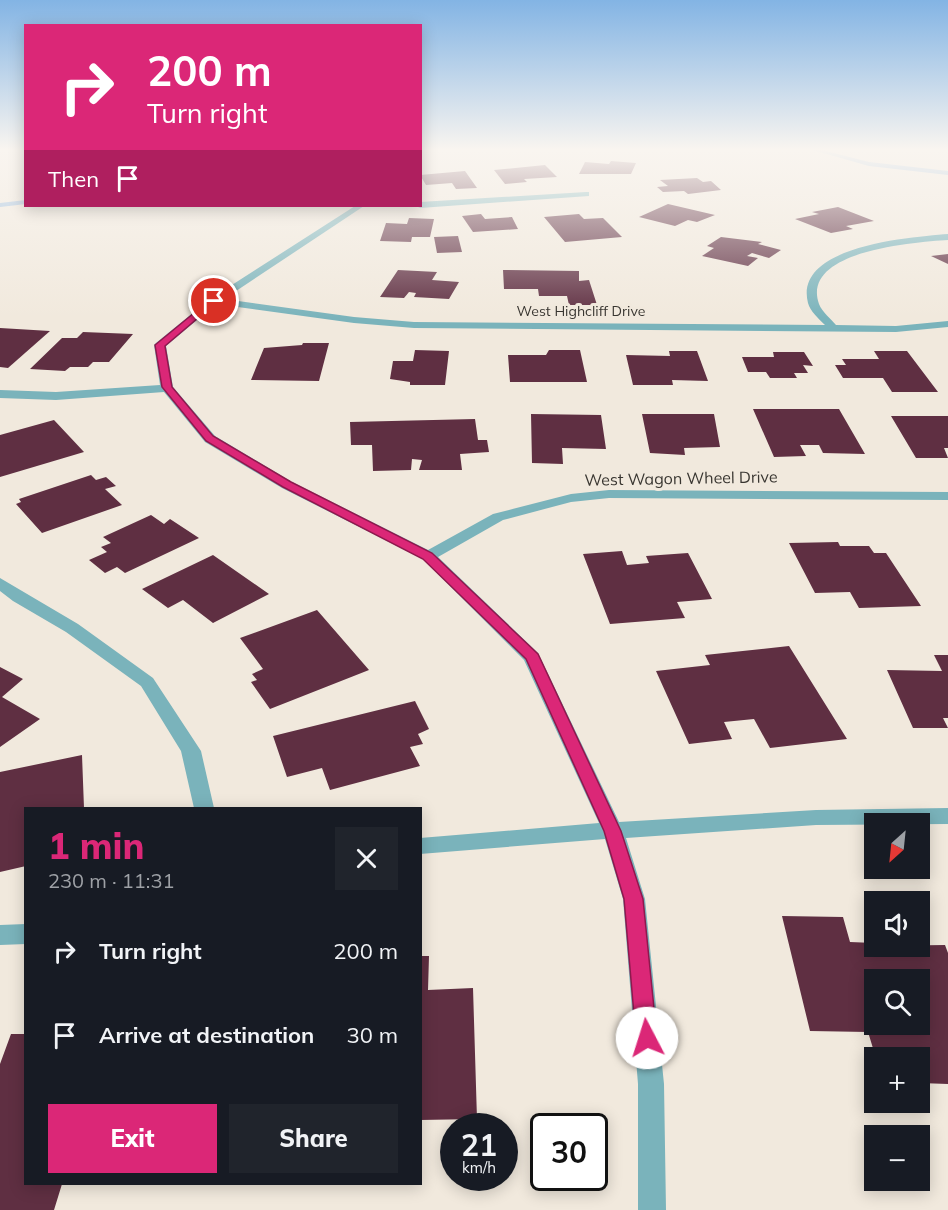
<!DOCTYPE html>
<meta charset="utf-8">
<style>
body{margin:0;font-family:Mulish,sans-serif;background:#20242c;color:#f1f3f6;height:100vh;display:flex;flex-direction:column;font-size:22px;white-space:nowrap}
*{box-sizing:border-box;margin:0}
p{font-size:20px;color:#9ea1a6}
.icon{flex:none;width:33px;height:33px;fill:none;stroke:currentColor;stroke-width:2;stroke-linecap:round;stroke-linejoin:round}
.map{position:relative;flex:1;overflow:hidden}
.sheet{position:absolute;left:24px;top:807px;width:398px;height:378px;display:flex;flex-direction:column;background:#171b24;border-radius:0px;box-shadow:0 3px 15px #0003}
.sheet>*{flex:none}
.top-card{position:absolute;left:24px;top:24px;width:398px;height:183px;border-radius:0px;box-shadow:0 3px 15px #0003;background:#db2777;color:#fff;overflow:hidden}
.needle{width:39px;rotate:207deg}
.fabs{position:absolute;left:864px;top:813px;display:grid;gap:12px}
.fabs a{display:grid;place-items:center;width:66px;height:66px;border-radius:0px;background:#171b24;box-shadow:0 3px 15px #0003;font-size:30px}
.speed{position:absolute;left:440px;top:1113px;display:flex;gap:12px;font-size:30px;font-weight:700;text-align:center}
.speed>*{display:grid;place-content:center;width:78px;height:78px;border-radius:50%;background:#171b24;box-shadow:0 3px 15px #0003;line-height:1}
.speed small{font-size:15px;font-weight:400}
.speed .limit{border:3px solid #111;border-radius:9px;background:#fff;color:#111}
.pin{position:absolute;display:grid;place-items:center;width:51px;height:51px;color:#fff;margin:-26px;border:3px solid #fff;border-radius:50%;box-shadow:0 2px 6px #0007}
.me{position:absolute;width:66px;margin:-33px;rotate:355deg;stroke-linejoin:round;filter:drop-shadow(0 0 4px #0008)}
.turn{display:flex;align-items:center;gap:21px;height:126px;padding:0 24px;font-size:27px}
.turn .icon{width:78px;height:78px;stroke-width:2.5}
.turn b{display:block;font-size:42px;line-height:51px}
.then{display:flex;align-items:center;height:57px;padding:0 24px;background:#0003;gap:12px;font-size:22px}
.round{display:grid;place-items:center;flex:none;width:63px;height:63px;border-radius:0px;background:#20242c}
.overview{display:flex;align-items:center;justify-content:space-between;height:102px;padding:0 24px}
h1{font-size:36px;font-weight:800;line-height:45px;color:#db2777}
.button{display:flex;gap:12px;margin-top:auto;padding:12px 24px}
.button a{flex:1;height:69px;border-radius:0px;background:#db2777;color:#fff;font-size:24px;font-weight:800;line-height:69px;text-align:center}
.button a+a{background:#20242c;color:#f1f3f6}
ul{padding:0;list-style:none}
li{display:flex;align-items:center;gap:18px;height:84px;padding:0 24px}
li div{flex:1}
li b{display:block;font-size:22px}
li em{font-style:normal}
.map>svg:first-child{display:block}
.lines{fill:none;stroke-linecap:round;stroke-linejoin:round}
.stream{fill:#8bb5de;fill-rule:evenodd}
.building{fill:#5f2f42;fill-rule:evenodd}
.minor{fill:#7ab3bb;fill-rule:evenodd}
.route{fill:#db2777;stroke:#8e194d;stroke-width:1.5}
.labels{text-anchor:middle;stroke-width:6;stroke-linejoin:round;paint-order:stroke}
.far-street-label{font-size:14px;fill:#393631;stroke:#f1e9dd}
.street-label{font-size:16px;fill:#393631;stroke:#f1e9dd}
</style>
<div class="map">
<svg width="948" height="1210" viewBox="0 0 948 1210">
<rect width="100%" height="100%" fill="#f1e9dd"/>
<g class="lines">
<g class="stream">
<path d="M 809,149 L 818,149 L 869,162 L 948,171 L 948,175 L 869,166 Z"/>
<path d="M 26,200 L 26,204 L 0,207 L 0,203 Z"/>
</g>
</g>
<g class="building">
<path d="M 611,161 L 636,163 L 631,174 L 579,174 L 585,162 L 609,164 Z"/>
<path d="M 545,165 L 557,177 L 524,179 L 527,182 L 505,184 L 494,170 Z"/>
<path d="M 465,171 L 477,188 L 456,189 L 452,183 L 426,185 L 420,175 Z"/>
<path d="M 697,178 L 703,182 L 711,181 L 721,190 L 688,194 L 684,191 L 663,192 L 657,187 L 668,186 L 660,180 Z"/>
<path d="M 668,204 L 715,215 L 697,222 L 688,220 L 675,226 L 639,217 Z"/>
<path d="M 838,207 L 874,221 L 846,226 L 853,229 L 831,233 L 795,219 L 819,214 L 812,212 Z"/>
<path d="M 481,214 L 485,219 L 512,217 L 518,229 L 473,232 L 462,216 Z"/>
<path d="M 579,214 L 584,219 L 603,218 L 622,237 L 565,242 L 544,217 Z"/>
<path d="M 409,218 L 434,219 L 430,237 L 412,237 L 411,242 L 380,241 L 386,223 L 407,224 Z"/>
<path d="M 458,236 L 462,252 L 437,253 L 434,237 Z"/>
<path d="M 721,237 L 762,242 L 758,244 L 781,250 L 769,258 L 752,253 L 747,256 L 758,258 L 748,266 L 702,256 L 714,248 L 707,246 Z"/>
<path d="M 948,254 L 948,264 L 931,256 Z"/>
<path d="M 398,270 L 437,272 L 432,280 L 459,282 L 449,299 L 414,297 L 416,293 L 409,292 L 404,298 L 380,297 Z"/>
<path d="M 503,270 L 579,271 L 579,281 L 589,280 L 597,305 L 569,305 L 567,296 L 539,296 L 538,289 L 504,289 Z"/>
<path d="M 0,328 L 50,331 L 8,368 L 0,367 Z"/>
<path d="M 83,332 L 133,334 L 109,362 L 93,362 L 88,367 L 70,367 L 65,371 L 30,369 L 62,338 L 77,338 Z"/>
<path d="M 303,343 L 329,343 L 319,381 L 251,380 L 264,348 L 302,345 Z"/>
<path d="M 415,350 L 449,351 L 445,385 L 410,385 L 410,382 L 390,379 L 393,361 L 413,361 Z"/>
<path d="M 549,350 L 580,350 L 587,382 L 510,382 L 508,355 L 546,355 Z"/>
<path d="M 669,351 L 697,351 L 708,381 L 672,380 L 673,385 L 633,385 L 626,355 L 670,356 Z"/>
<path d="M 874,351 L 907,351 L 938,392 L 892,392 L 883,378 L 843,378 L 835,365 L 846,365 L 842,359 L 879,359 Z"/>
<path d="M 773,352 L 804,352 L 813,366 L 803,365 L 808,373 L 794,373 L 797,378 L 770,378 L 766,372 L 748,372 L 742,357 L 774,357 Z"/>
<path d="M 753,409 L 839,409 L 865,454 L 823,453 L 819,445 L 800,445 L 806,456 L 774,457 Z"/>
<path d="M 531,414 L 601,415 L 606,449 L 562,448 L 563,464 L 532,463 Z"/>
<path d="M 642,414 L 714,414 L 720,447 L 684,448 L 685,455 L 650,453 Z"/>
<path d="M 891,416 L 948,416 L 948,448 L 944,448 L 948,458 L 916,458 Z"/>
<path d="M 475,419 L 478,440 L 487,440 L 489,452 L 460,454 L 462,470 L 419,470 L 422,460 L 412,459 L 411,470 L 373,471 L 372,445 L 351,445 L 350,422 Z"/>
<path d="M 54,420 L 84,452 L 0,477 L 0,435 Z"/>
<path d="M 91,475 L 96,480 L 106,477 L 116,486 L 105,489 L 122,505 L 42,533 L 16,504 L 21,502 L 19,499 Z"/>
<path d="M 151,515 L 164,524 L 170,519 L 199,538 L 125,573 L 117,567 L 105,573 L 89,560 L 107,552 L 101,547 L 111,543 L 103,537 Z"/>
<path d="M 838,542 L 840,546 L 869,546 L 874,553 L 886,553 L 921,606 L 859,608 L 850,592 L 815,593 L 789,543 Z"/>
<path d="M 622,551 L 627,565 L 649,563 L 646,556 L 688,553 L 712,599 L 677,602 L 685,618 L 610,624 L 583,554 Z"/>
<path d="M 213,555 L 269,594 L 213,623 L 183,600 L 168,608 L 142,589 Z"/>
<path d="M 317,610 L 369,670 L 270,709 L 251,682 L 257,680 L 252,674 L 263,669 L 240,638 Z"/>
<path d="M 789,646 L 847,739 L 770,748 L 754,719 L 724,722 L 732,739 L 689,744 L 656,671 L 710,665 L 705,655 Z"/>
<path d="M 934,655 L 948,655 L 948,718 L 943,718 L 948,728 L 913,728 L 887,670 L 942,671 Z"/>
<path d="M 0,667 L 23,679 L 2,697 L 40,719 L 0,747 Z"/>
<path d="M 415,701 L 429,729 L 418,734 L 423,744 L 410,747 L 420,766 L 330,790 L 322,768 L 287,777 L 273,736 Z"/>
<path d="M 82,755 L 84,808 L 26,808 L 26,866 L 0,872 L 0,772 Z"/>
<path d="M 782,916 L 843,917 L 850,942 L 874,943 L 874,946 L 945,945 L 948,953 L 948,1084 L 920,1083 L 920,1058 L 876,1058 L 868,1032 L 810,1031 ZM 874,980 L 920,980 L 920,1024 L 874,1024 Z"/>
<path d="M 420,956 L 429,956 L 428,990 L 473,988 L 477,1119 L 420,1120 Z"/>
<path d="M 11,1034 L 26,1034 L 26,1184 L 62,1184 L 54,1210 L 0,1210 L 0,1064 Z"/>
</g>
<g class="lines">
<g class="minor">
<path d="M 586,192 L 589,192 L 589,196 L 420,208 L 416,206 L 420,206 L 420,202 Z"/>
<path d="M 355,206 L 364,206 L 224,299 L 354,317 L 414,322 L 825,325 C 819,319 810,311 808,303 C 793,245 913,237 948,234 L 948,240 C 917,242 800,250 819,304 C 822,312 831,319 836,325 L 896,326 L 948,321 L 948,327 L 896,332 L 414,328 L 354,323 L 216,304 L 166,346 L 173,387 L 215,436 L 292,482 L 428,550 L 493,514 L 571,494 L 609,490 L 948,492 L 948,500 L 609,498 L 571,502 L 503,520 L 438,557 L 538,653 L 619,822 L 816,810 L 948,808 L 948,824 L 816,825 L 626,838 L 645,899 L 664,1084 L 666,1210 L 638,1210 L 638,1084 L 623,899 L 605,839 L 420,854 L 420,838 L 599,823 L 524,660 L 423,559 L 282,488 L 205,442 L 164,392 L 56,400 L 0,398 L 0,390 L 56,392 L 160,385 L 154,345 L 156,343 L 210,299 Z"/>
<path d="M 0,578 L 78,624 L 153,678 L 201,751 L 214,808 L 194,808 L 181,751 L 141,686 L 66,632 L 13,601 L 0,591 Z"/>
<path d="M 26,924 L 26,944 L 0,945 L 0,925 Z"/>
</g>
</g>
<linearGradient id="sky" x2="0" y2="1"><stop stop-color="#83b4e4"/><stop offset="0.47" stop-color="#f9f5f0"/><stop offset="1" stop-color="#f9f5f0" stop-opacity="0"/></linearGradient>
<rect width="948" height="318" fill="url(#sky)"/>
<path class="route" d="M 211,299 L 218,301 L 165,346 L 172,387 L 213,436 L 291,482 L 432,553 L 538,654 L 621,831 L 643,899 L 657,1038 L 654,1045 L 647,1048 L 639,1045 L 636,1038 L 624,899 L 604,831 L 526,659 L 423,559 L 283,487 L 206,441 L 162,387 L 155,345 Z"/>
<g class="labels">
<g class="far-street-label">
<text x="581" y="316">West Highcliff Drive</text>
</g>
<g class="street-label">
<text transform="translate(681 478) rotate(-1)" y="6">West Wagon Wheel Drive</text>
</g>
</g>
</svg>
<div class="fabs">
<a><svg class="needle" viewBox="-14 -14 28 28"><path d="M0-13l5 13h-10z" fill="#e53935"/><path d="M0 13l5-13h-10z" fill="#9ea1a6"/></svg></a>
<a><svg class="icon" aria-label="sound" viewBox="0 0 24 24"><path d="M4 9h4l5-4v14l-5-4H4zM17 9q2 3 0 6"/></svg></a>
<a><svg class="icon" aria-label="search" viewBox="0 0 24 24"><circle cx="10" cy="10" r="6"/><path d="M15 15l6 6"/></svg></a>
<a>+</a>
<a>−</a>
</div>
<div class="speed"><div>21<small>km/h</small></div><div class="limit">30</div></div>
<div class="pin" style="left:214px;top:301px;background:#d93025"><svg class="icon" aria-label="arrive" viewBox="0 0 24 24"><path d="M6 21V4h12l-3 4 3 4H6"/></svg></div>
<svg class="me" style="left:647px;top:1038px" viewBox="-20 -20 40 40"><circle r="19" fill="#fff"/><path d="M0-13L10 11 0 6-10 11z" fill="#db2777"/></svg>
<div class="top-card">
<div class="turn"><svg class="icon" aria-label="right" viewBox="0 0 24 24"><path d="M7 20v-9h11M14 6l5 5-5 5"/></svg><div><b>200 m</b>Turn right</div></div>
<div class="then">Then<svg class="icon" aria-label="arrive" viewBox="0 0 24 24"><path d="M6 21V4h12l-3 4 3 4H6"/></svg></div>
</div>
<section class="sheet">
<div class="overview"><div><h1>1 min</h1><p>230 m · 11:31</p></div><a class="round"><svg class="icon" aria-label="close" viewBox="0 0 24 24"><path d="M6 6l12 12M18 6L6 18"/></svg></a></div>
<ul>
<li><svg class="icon" aria-label="right" viewBox="0 0 24 24"><path d="M7 20v-9h11M14 6l5 5-5 5"/></svg><div><b>Turn right</b></div><em>200 m</em></li>
<li><svg class="icon" aria-label="arrive" viewBox="0 0 24 24"><path d="M6 21V4h12l-3 4 3 4H6"/></svg><div><b>Arrive at destination</b></div><em>30 m</em></li>
</ul>
<div class="button"><a>Exit</a><a>Share</a></div>
</section>
</div>
